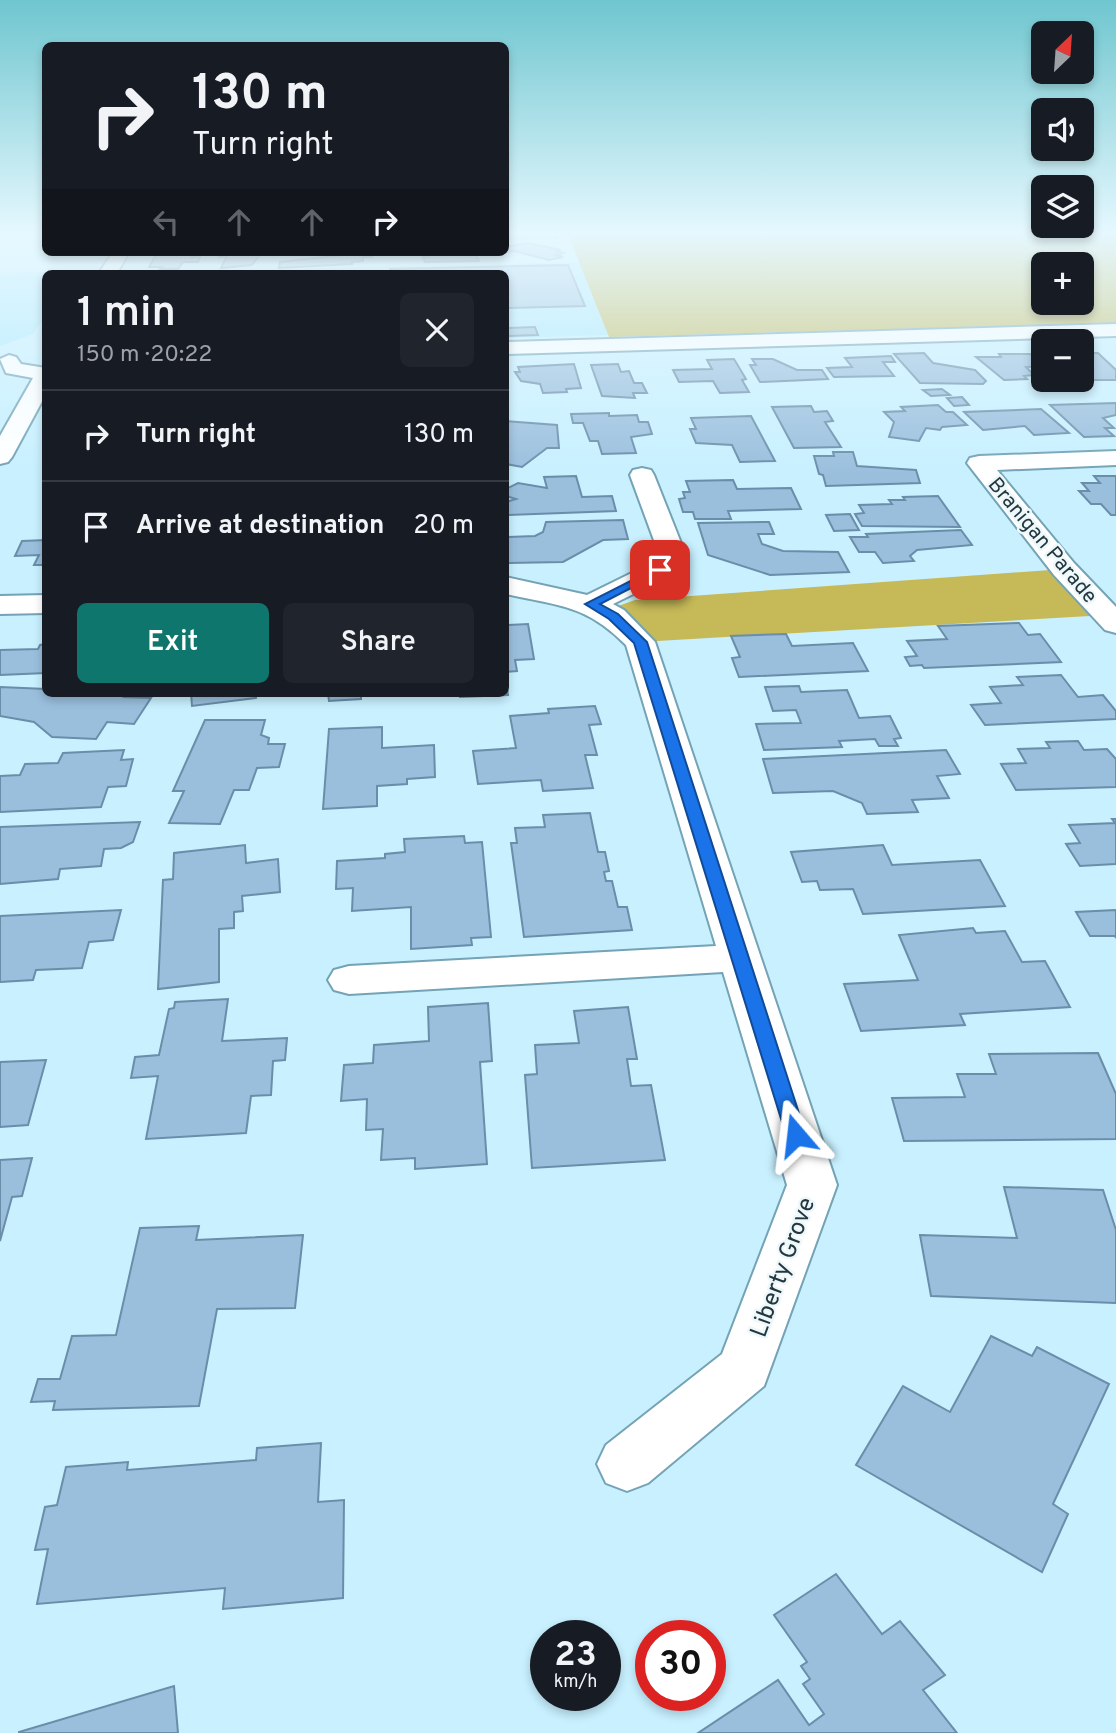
<!DOCTYPE html>
<meta charset="utf-8">
<style>
body{margin:0;font-family:Overpass,sans-serif;background:#20242c;color:#f1f3f6;height:100vh;display:flex;flex-direction:column;font-size:26px;white-space:nowrap}
*{box-sizing:border-box;margin:0}
p{font-size:23px;color:#9ea1a6}
.icon{flex:none;width:38px;height:38px;fill:none;stroke:currentColor;stroke-width:2;stroke-linecap:round;stroke-linejoin:round}
.map{position:relative;flex:1;overflow:hidden}
.sheet{position:absolute;left:42px;top:270px;width:467px;height:427px;display:flex;flex-direction:column;background:#171b24;border-radius:10px;box-shadow:0 4px 10px #0003}
.sheet>*{flex:none}
.hud{position:absolute;left:42px;top:42px;width:467px;height:214px;border-radius:10px;box-shadow:0 4px 10px #0003;background:#171b24;color:#f1f3f6;overflow:hidden}
.needle{width:46px;rotate:25deg}
.tools{position:absolute;left:1031px;top:21px;display:grid;gap:14px}
.tools a{display:grid;place-items:center;width:63px;height:63px;border-radius:10px;background:#171b24;box-shadow:0 4px 10px #0003;font-size:35px}
.speed{position:absolute;left:530px;top:1620px;display:flex;gap:14px;font-size:35px;font-weight:700;text-align:center}
.speed>*{display:grid;place-content:center;width:91px;height:91px;border-radius:50%;background:#171b24;box-shadow:0 4px 10px #0003;line-height:1}
.speed small{font-size:18px;font-weight:400}
.speed .limit{border:10px solid #d22;background:#fff;color:#111}
.pin{position:absolute;display:grid;place-items:center;width:60px;height:60px;color:#fff;margin:-30px;border-radius:14px;box-shadow:0 4px 10px #0006}
.me{position:absolute;width:77px;margin:-38px;rotate:343deg;stroke-linejoin:round;filter:drop-shadow(0 0 5px #0008)}
.turn{display:flex;align-items:center;gap:24px;height:147px;padding:0 35px;font-size:32px}
.turn .icon{width:91px;height:91px;stroke-width:2.5}
.turn b{display:block;font-size:49px;line-height:60px}
.lanes{display:flex;align-items:center;height:66px;padding:0 35px;background:#0003;justify-content:center;gap:35px;direction:ltr}
.lanes .off{opacity:.35}
.round{display:grid;place-items:center;flex:none;width:74px;height:74px;border-radius:10px;background:#20242c}
.overview{display:flex;align-items:center;justify-content:space-between;height:119px;padding:0 35px}
h1{font-size:42px;font-weight:600;line-height:52px}
.primary-button{display:flex;gap:14px;margin-top:auto;padding:14px 35px}
.primary-button a{flex:1;height:80px;border-radius:10px;background:#0f766e;color:#fff;font-size:28px;font-weight:600;line-height:80px;text-align:center}
.primary-button a+a{background:#20242c;color:#f1f3f6}
ul{padding:0;list-style:none}
li{display:flex;align-items:center;gap:21px;height:91px;padding:0 35px;border-top:2px solid #363941}
li div{flex:1}
li b{display:block;font-size:26px}
li em{font-style:normal}
.map>svg:first-child{display:block}
.built{fill:#ace8fe}
.green{fill:#c5b958;fill-rule:evenodd}
.building{fill:#9abfdd;stroke:#6a8da9;stroke-width:2}
.lines{fill:none;stroke-linecap:round;stroke-linejoin:round}
.minor-casing{stroke:#73a3b5;stroke-width:4}
.tertiary-casing{stroke:#73a3b5;stroke-width:4}
.secondary-casing{stroke:#73a3b5;stroke-width:4}
.minor{fill:#fff;fill-rule:evenodd}
.tertiary{fill:#fff;fill-rule:evenodd}
.secondary{fill:#fff;fill-rule:evenodd}
.route{fill:#1a73e8;stroke:#114b97;stroke-width:2}
.labels{text-anchor:middle;stroke-width:5;stroke-linejoin:round;paint-order:stroke}
.far-street-label{font-size:21px;fill:#23373e;stroke:#eef8fb}
.street-label{font-size:24px;fill:#23373e;stroke:#eef8fb}
</style>
<div class="map">
<svg width="1116" height="1733" viewBox="0 0 1116 1733">
<rect width="100%" height="100%" fill="#c8f0ff"/>
<g class="built">
<path d="M 579,262 L 609,335 L 506,338 L 506,273 L 139,273 Z"/>
<path d="M 77,271 L 46,273 L 45,316 L 33,334 L 0,346 L 0,273 Z"/>
</g>
<g class="green">
<path d="M 567,232 L 1116,232 L 1116,323 L 609,337 ZM 1043,264 L 1082,264 L 1082,303 L 1043,303 Z"/>
<path d="M 1064,569 L 1107,615 L 640,642 L 604,611 L 635,600 Z"/>
</g>
<g class="building">
<path d="M 520,232 L 556,233 L 557,238 L 506,239 L 506,234 Z"/>
<path d="M 527,243 L 561,250 L 555,251 L 563,253 L 556,255 L 563,257 L 549,260 L 514,251 L 485,254 L 506,252 L 506,247 Z"/>
<path d="M 152,252 L 175,252 L 173,254 L 193,254 L 191,257 L 200,257 L 198,262 L 183,262 L 178,269 L 160,269 L 162,267 L 149,267 L 156,255 L 150,255 Z"/>
<path d="M 221,252 L 262,252 L 252,265 L 221,268 L 227,256 L 219,257 Z"/>
<path d="M 372,252 L 372,257 L 363,257 L 363,261 L 352,262 L 352,264 L 279,268 L 280,262 Z"/>
<path d="M 481,252 L 483,255 L 476,255 L 479,261 L 425,262 L 423,257 L 429,257 L 427,253 L 431,252 Z"/>
<path d="M 568,265 L 585,306 L 506,308 L 506,273 L 390,273 L 390,269 Z"/>
<path d="M 535,327 L 538,335 L 506,336 L 506,328 Z"/>
<path d="M 924,353 L 933,363 L 975,370 L 986,381 L 983,384 L 920,383 L 894,354 Z"/>
<path d="M 1082,353 L 1098,353 L 1116,370 L 1116,380 L 1088,380 L 1082,374 Z"/>
<path d="M 999,354 L 1030,354 L 1036,359 L 1041,359 L 1043,366 L 1026,367 L 1034,375 L 1024,376 L 1027,379 L 1004,380 L 976,357 L 1001,357 Z"/>
<path d="M 891,356 L 895,362 L 883,362 L 894,376 L 834,377 L 827,368 L 852,367 L 845,358 Z"/>
<path d="M 734,359 L 746,379 L 742,380 L 749,392 L 720,393 L 713,381 L 679,382 L 673,370 L 712,369 L 707,360 Z"/>
<path d="M 752,359 L 773,359 L 797,370 L 822,370 L 828,379 L 760,382 L 750,365 L 756,365 Z"/>
<path d="M 574,364 L 581,388 L 566,389 L 567,392 L 543,393 L 540,384 L 521,381 L 515,372 L 520,372 L 518,367 Z"/>
<path d="M 618,364 L 621,372 L 629,371 L 634,383 L 642,383 L 647,393 L 633,393 L 635,398 L 602,396 L 591,365 Z"/>
<path d="M 942,389 L 950,395 L 931,396 L 923,390 Z"/>
<path d="M 962,397 L 969,405 L 954,406 L 947,398 Z"/>
<path d="M 1116,403 L 1116,415 L 1103,418 L 1114,428 L 1105,428 L 1114,436 L 1084,437 L 1050,405 Z"/>
<path d="M 938,405 L 946,412 L 953,412 L 967,425 L 942,427 L 940,430 L 926,428 L 919,441 L 889,437 L 894,422 L 884,412 L 905,411 L 901,407 Z"/>
<path d="M 811,406 L 814,412 L 827,411 L 833,421 L 825,422 L 841,447 L 794,448 L 772,407 Z"/>
<path d="M 1041,409 L 1069,433 L 1034,435 L 1025,426 L 983,430 L 964,412 Z"/>
<path d="M 609,413 L 609,416 L 637,415 L 639,422 L 648,422 L 652,434 L 631,437 L 636,453 L 602,454 L 598,441 L 590,441 L 583,423 L 573,423 L 571,414 Z"/>
<path d="M 751,416 L 775,461 L 740,462 L 732,445 L 696,443 L 690,429 L 696,429 L 691,418 Z"/>
<path d="M 506,421 L 557,425 L 559,448 L 547,448 L 522,467 L 506,464 Z"/>
<path d="M 833,452 L 853,452 L 857,466 L 916,470 L 920,483 L 826,486 L 823,475 L 819,474 L 814,456 L 834,456 Z"/>
<path d="M 576,476 L 582,497 L 612,496 L 616,511 L 506,515 L 506,502 L 516,499 L 506,496 L 506,489 L 518,483 L 547,488 L 544,477 Z"/>
<path d="M 1094,476 L 1116,476 L 1116,515 L 1111,515 L 1101,504 L 1091,504 L 1079,491 L 1089,491 L 1082,483 L 1100,483 Z"/>
<path d="M 733,480 L 737,489 L 791,488 L 801,509 L 728,511 L 731,519 L 695,519 L 693,512 L 683,512 L 679,499 L 685,498 L 683,492 L 690,492 L 686,481 Z"/>
<path d="M 938,496 L 960,527 L 862,526 L 855,514 L 864,513 L 859,505 L 892,504 L 889,500 L 905,500 L 903,497 Z"/>
<path d="M 850,514 L 859,530 L 834,531 L 826,515 Z"/>
<path d="M 623,520 L 628,539 L 603,540 L 563,562 L 506,563 L 506,537 L 535,536 L 543,532 L 546,522 Z"/>
<path d="M 769,522 L 774,534 L 758,534 L 762,544 L 783,551 L 838,552 L 849,572 L 770,575 L 708,555 L 698,523 Z"/>
<path d="M 961,530 L 972,545 L 917,550 L 910,556 L 914,561 L 883,563 L 875,552 L 859,552 L 850,537 L 868,537 L 866,534 Z"/>
<path d="M 46,540 L 46,565 L 34,565 L 39,555 L 15,556 L 22,541 Z"/>
<path d="M 1019,623 L 1028,635 L 1040,634 L 1061,662 L 924,668 L 922,665 L 910,666 L 905,657 L 917,656 L 907,641 L 947,639 L 938,626 Z"/>
<path d="M 528,624 L 534,659 L 515,660 L 517,671 L 506,672 L 506,625 Z"/>
<path d="M 786,634 L 792,646 L 853,643 L 868,671 L 739,677 L 732,658 L 740,657 L 731,636 Z"/>
<path d="M 46,644 L 46,673 L 0,675 L 0,650 L 38,649 L 40,645 Z"/>
<path d="M 1061,675 L 1078,697 L 1103,695 L 1116,711 L 1116,719 L 985,725 L 971,705 L 1001,703 L 990,687 L 1023,685 L 1017,677 Z"/>
<path d="M 506,681 L 508,695 L 460,697 L 459,693 L 506,693 Z"/>
<path d="M 799,686 L 801,692 L 847,690 L 859,718 L 890,716 L 901,738 L 894,739 L 898,746 L 879,746 L 875,739 L 839,741 L 842,747 L 764,750 L 756,724 L 801,723 L 796,710 L 773,711 L 765,687 Z"/>
<path d="M 0,687 L 46,689 L 46,693 L 127,693 L 124,697 L 151,698 L 134,724 L 107,722 L 96,739 L 52,737 L 34,722 L 0,716 Z"/>
<path d="M 191,693 L 255,693 L 256,698 L 192,706 Z"/>
<path d="M 328,693 L 361,693 L 361,699 L 329,701 Z"/>
<path d="M 595,706 L 601,724 L 589,725 L 597,755 L 585,755 L 593,788 L 543,791 L 541,780 L 478,784 L 473,751 L 516,748 L 510,716 L 549,713 L 548,709 Z"/>
<path d="M 205,720 L 265,720 L 261,735 L 269,738 L 268,744 L 285,744 L 279,767 L 257,768 L 249,790 L 234,790 L 220,824 L 169,823 L 184,791 L 173,791 Z"/>
<path d="M 382,727 L 382,748 L 434,745 L 435,777 L 407,779 L 407,784 L 377,786 L 377,806 L 323,809 L 329,729 Z"/>
<path d="M 1078,741 L 1084,750 L 1107,749 L 1116,759 L 1116,787 L 1016,790 L 1001,764 L 1026,763 L 1018,749 L 1050,748 L 1046,742 Z"/>
<path d="M 124,750 L 121,760 L 133,759 L 126,786 L 108,787 L 101,807 L 0,812 L 0,776 L 20,775 L 25,764 L 58,763 L 63,753 Z"/>
<path d="M 946,750 L 960,774 L 937,776 L 949,798 L 912,800 L 918,812 L 867,814 L 862,803 L 833,791 L 773,793 L 763,759 Z"/>
<path d="M 590,813 L 598,852 L 605,852 L 609,871 L 604,872 L 606,881 L 612,881 L 618,907 L 627,907 L 632,930 L 524,937 L 511,843 L 517,843 L 515,828 L 545,827 L 543,815 Z"/>
<path d="M 1112,819 L 1116,819 L 1116,864 L 1080,866 L 1066,844 L 1080,843 L 1069,825 L 1115,823 Z"/>
<path d="M 140,822 L 133,842 L 121,848 L 104,849 L 101,866 L 60,869 L 58,879 L 0,884 L 0,827 Z"/>
<path d="M 464,836 L 465,843 L 482,842 L 491,937 L 471,938 L 472,945 L 411,949 L 411,907 L 352,911 L 353,888 L 336,889 L 337,861 L 385,858 L 385,854 L 405,852 L 404,839 Z"/>
<path d="M 245,845 L 246,863 L 278,859 L 280,892 L 242,896 L 243,911 L 234,912 L 234,928 L 219,929 L 219,982 L 158,989 L 163,880 L 173,879 L 174,853 Z"/>
<path d="M 883,845 L 892,865 L 980,860 L 1005,906 L 863,914 L 853,889 L 820,890 L 817,881 L 802,882 L 791,852 Z"/>
<path d="M 121,910 L 113,940 L 89,942 L 82,968 L 36,970 L 33,980 L 0,982 L 0,916 Z"/>
<path d="M 1116,910 L 1116,938 L 1115,936 L 1090,936 L 1076,912 Z"/>
<path d="M 973,928 L 976,933 L 1005,931 L 1022,962 L 1045,961 L 1070,1007 L 960,1014 L 965,1025 L 861,1031 L 844,984 L 918,980 L 899,935 Z"/>
<path d="M 228,999 L 222,1041 L 287,1038 L 285,1060 L 273,1061 L 271,1095 L 251,1096 L 246,1133 L 146,1139 L 158,1076 L 131,1078 L 135,1057 L 159,1055 L 169,1009 L 174,1008 L 175,1002 Z"/>
<path d="M 488,1003 L 492,1061 L 480,1062 L 487,1164 L 415,1169 L 415,1158 L 381,1160 L 383,1129 L 366,1130 L 367,1099 L 341,1101 L 344,1065 L 373,1063 L 374,1045 L 429,1041 L 428,1007 Z"/>
<path d="M 628,1007 L 637,1059 L 627,1059 L 631,1086 L 651,1085 L 665,1160 L 532,1168 L 525,1075 L 537,1074 L 535,1045 L 579,1043 L 574,1011 Z"/>
<path d="M 1098,1053 L 1116,1094 L 1116,1139 L 904,1141 L 892,1098 L 965,1097 L 957,1074 L 996,1074 L 989,1054 Z"/>
<path d="M 46,1060 L 28,1125 L 0,1127 L 0,1062 Z"/>
<path d="M 32,1158 L 22,1196 L 12,1197 L 0,1241 L 0,1160 Z"/>
<path d="M 1004,1187 L 1103,1190 L 1116,1230 L 1116,1303 L 931,1296 L 920,1235 L 1017,1238 Z"/>
<path d="M 199,1226 L 196,1240 L 303,1235 L 295,1308 L 217,1309 L 199,1406 L 53,1410 L 55,1401 L 31,1402 L 38,1379 L 60,1379 L 72,1336 L 116,1335 L 140,1228 Z"/>
<path d="M 991,1336 L 1032,1356 L 1037,1347 L 1109,1384 L 1053,1504 L 1068,1514 L 1042,1572 L 856,1465 L 903,1386 L 950,1412 Z"/>
<path d="M 321,1443 L 318,1502 L 344,1500 L 343,1598 L 223,1609 L 225,1588 L 37,1604 L 48,1549 L 35,1550 L 45,1507 L 57,1505 L 66,1467 L 128,1462 L 127,1470 L 256,1460 L 257,1448 Z"/>
<path d="M 836,1574 L 882,1634 L 900,1621 L 945,1675 L 923,1690 L 957,1733 L 698,1733 L 778,1680 L 809,1725 L 824,1714 L 803,1684 L 810,1679 L 801,1666 L 807,1662 L 774,1615 Z"/>
<path d="M 174,1686 L 178,1733 L 19,1733 L 19,1732 Z"/>
</g>
<g class="lines">
<defs>
<g id="minor">
<path d="M 1116,451 L 1116,465 L 997,470 L 1074,563 L 1116,607 L 1116,633 L 1105,630 L 1054,575 L 967,463 L 970,458 L 979,456 Z"/>
<path d="M 642,468 L 651,470 L 654,475 L 681,543 L 684,560 L 670,576 L 613,604 L 624,610 L 655,642 L 837,1185 L 764,1386 L 648,1483 L 627,1491 L 606,1483 L 597,1464 L 606,1445 L 722,1354 L 787,1185 L 723,972 L 349,994 L 334,990 L 328,980 L 334,970 L 349,966 L 716,946 L 626,645 C 585,604 559,606 506,594 L 506,577 L 587,595 L 650,564 L 656,558 L 655,543 L 630,475 L 633,470 Z"/>
<path d="M 46,595 L 46,613 L 0,614 L 0,596 Z"/>
</g>
<path id="tertiary" d="M 1116,324 L 1116,336 L 506,354 L 506,342 Z"/>
<g id="secondary">
<path d="M 113,252 L 129,252 L 117,273 L 99,273 Z"/>
<path d="M 9,355 L 16,357 L 21,364 L 46,368 L 46,394 L 12,457 L 8,462 L 0,464 L 0,436 L 33,378 L 6,373 L 0,359 Z"/>
</g>
</defs>
<use href="#minor" class="minor-casing"/>
<use href="#tertiary" class="tertiary-casing"/>
<use href="#secondary" class="secondary-casing"/>
<use href="#minor" class="minor"/>
<use href="#tertiary" class="tertiary"/>
<use href="#secondary" class="secondary"/>
</g>
<linearGradient id="sky" x2="0" y2="1"><stop stop-color="#6fc6cf"/><stop offset="0.49" stop-color="#e6f8ff"/><stop offset="1" stop-color="#e6f8ff" stop-opacity="0"/></linearGradient>
<rect width="1116" height="475" fill="url(#sky)"/>
<path class="route" d="M 656,568 L 666,570 L 600,604 L 618,614 L 647,642 L 806,1135 L 796,1142 L 786,1135 L 634,643 L 609,619 L 585,604 Z"/>
<g class="labels">
<g class="far-street-label">
<text transform="translate(1043 540) rotate(50)" y="7">Branigan Parade</text>
</g>
<g class="street-label">
<text transform="translate(782 1267) rotate(-70)" y="8">Liberty Grove</text>
</g>
</g>
</svg>
<div class="tools">
<a><svg class="needle" viewBox="-14 -14 28 28"><path d="M0-13l5 13h-10z" fill="#e53935"/><path d="M0 13l5-13h-10z" fill="#9ea1a6"/></svg></a>
<a><svg class="icon" aria-label="sound" viewBox="0 0 24 24"><path d="M4 9h4l5-4v14l-5-4H4zM17 9q2 3 0 6"/></svg></a>
<a><svg class="icon" aria-label="layers" viewBox="0 0 24 24"><path d="M12 4l9 5-9 5-9-5zM3 14l9 5 9-5"/></svg></a>
<a>+</a>
<a>−</a>
</div>
<div class="speed"><div>23<small>km/h</small></div><div class="limit">30</div></div>
<div class="pin" style="left:660px;top:570px;background:#d93025"><svg class="icon" aria-label="arrive" viewBox="0 0 24 24"><path d="M6 21V4h12l-3 4 3 4H6"/></svg></div>
<svg class="me" style="left:796px;top:1135px" viewBox="-20 -20 40 40"><path d="M0-17L14 15 0 8-14 15z" fill="#1a73e8" stroke="#fff" stroke-width="4"/></svg>
<div class="hud">
<div class="turn"><svg class="icon" aria-label="right" viewBox="0 0 24 24"><path d="M7 20v-9h11M14 6l5 5-5 5"/></svg><div><b>130 m</b>Turn right</div></div>
<div class="lanes"><svg class="icon off" aria-label="left" viewBox="0 0 24 24"><path d="M17 20v-9H6M10 6l-5 5 5 5"/></svg><svg class="icon off" aria-label="ahead" viewBox="0 0 24 24"><path d="M12 20V5M6 11l6-6 6 6"/></svg><svg class="icon off" aria-label="ahead" viewBox="0 0 24 24"><path d="M12 20V5M6 11l6-6 6 6"/></svg><svg class="icon" aria-label="right" viewBox="0 0 24 24"><path d="M7 20v-9h11M14 6l5 5-5 5"/></svg></div>
</div>
<section class="sheet">
<div class="overview"><div><h1>1 min</h1><p>150 m · 20:22</p></div><a class="round"><svg class="icon" aria-label="close" viewBox="0 0 24 24"><path d="M6 6l12 12M18 6L6 18"/></svg></a></div>
<ul>
<li><svg class="icon" aria-label="right" viewBox="0 0 24 24"><path d="M7 20v-9h11M14 6l5 5-5 5"/></svg><div><b>Turn right</b></div><em>130 m</em></li>
<li><svg class="icon" aria-label="arrive" viewBox="0 0 24 24"><path d="M6 21V4h12l-3 4 3 4H6"/></svg><div><b>Arrive at destination</b></div><em>20 m</em></li>
</ul>
<div class="primary-button"><a>Exit</a><a>Share</a></div>
</section>
</div>
